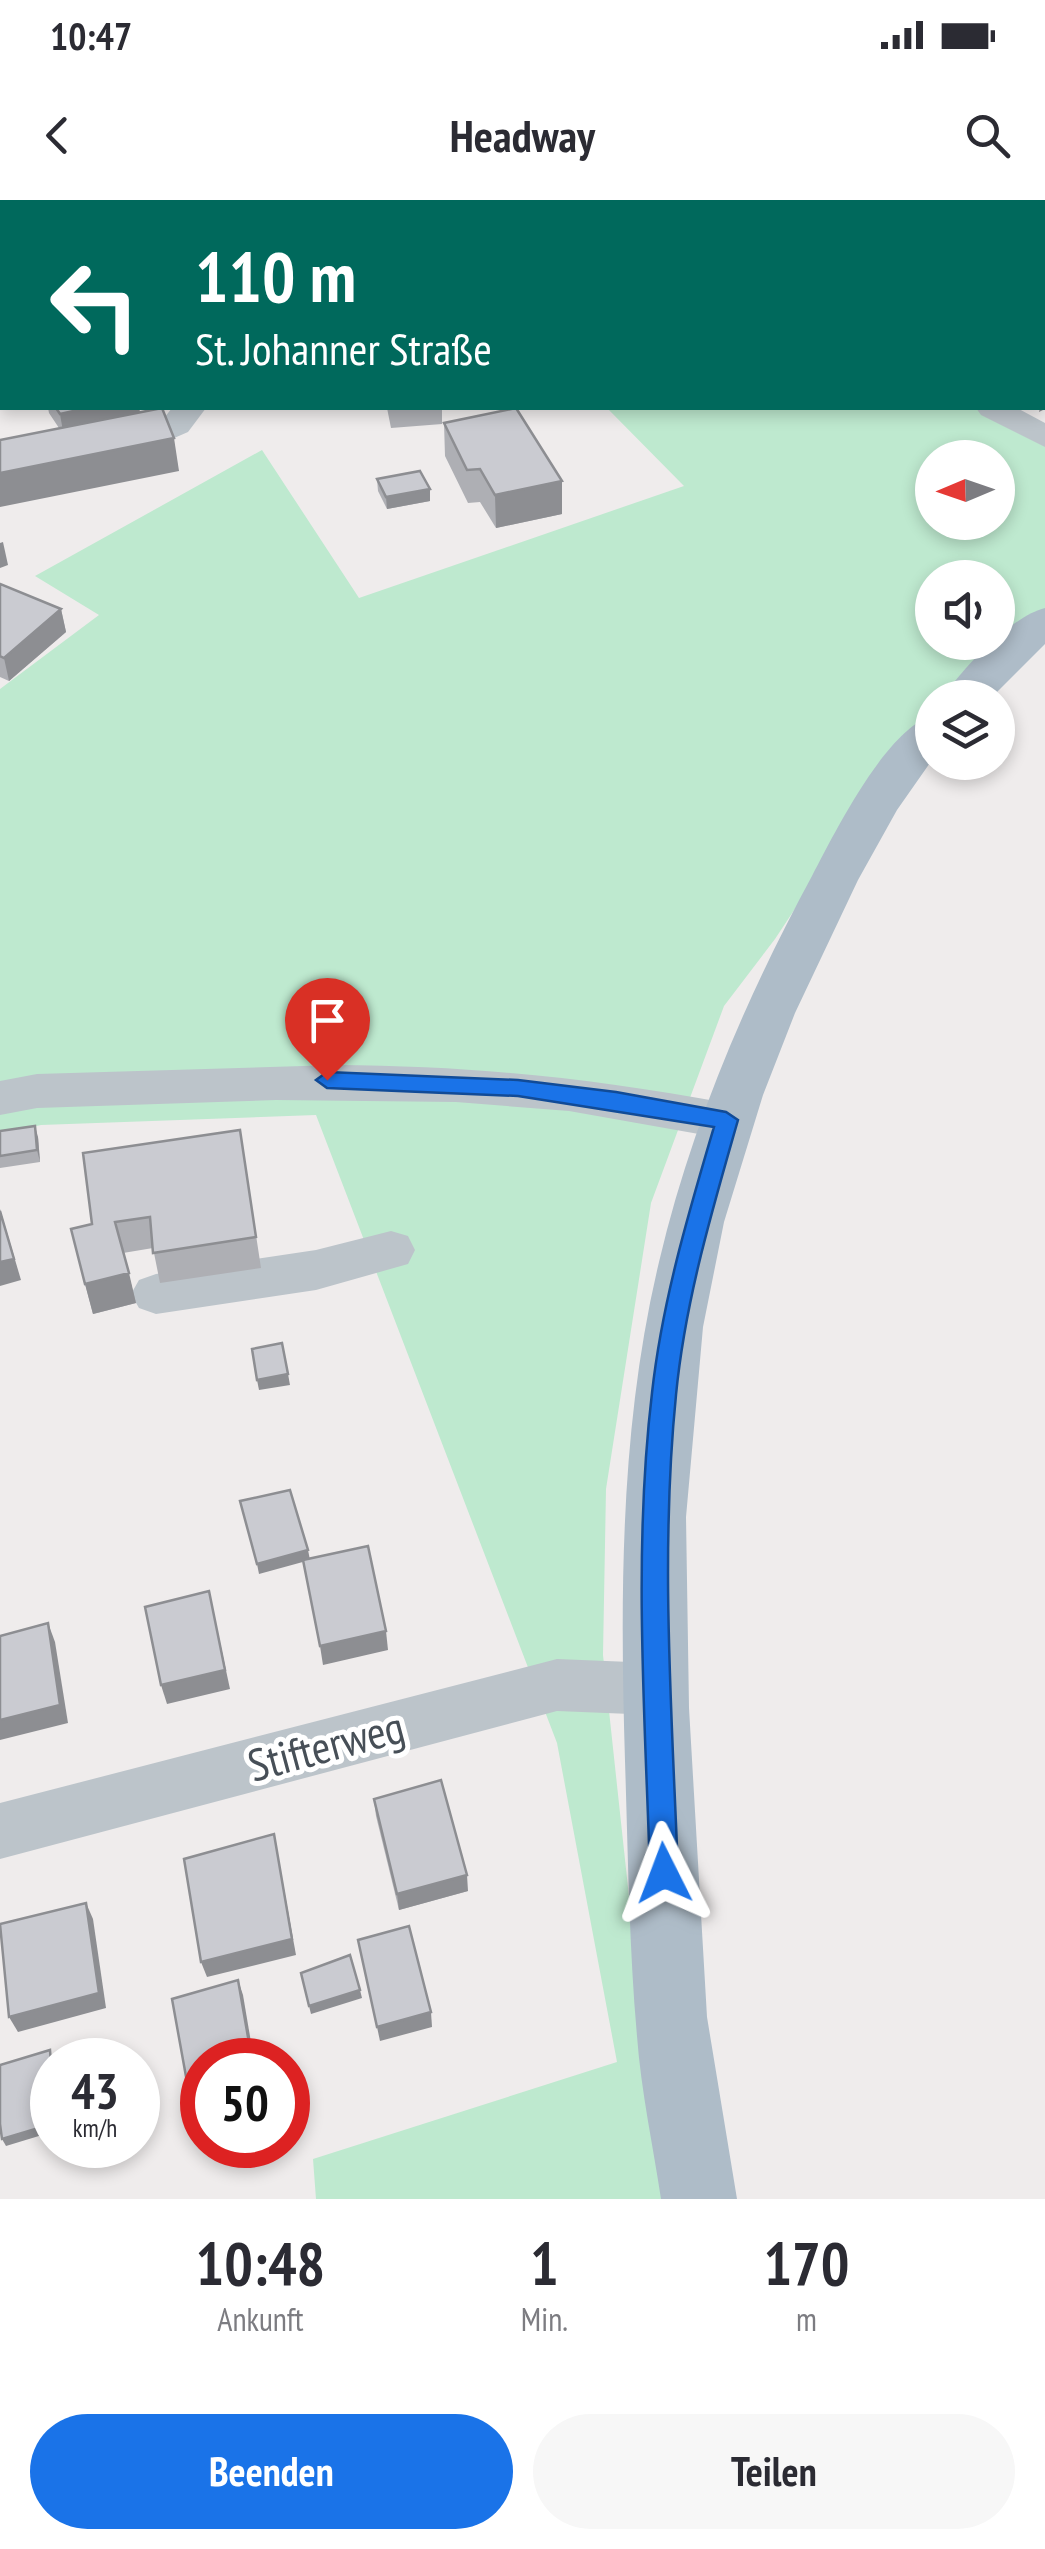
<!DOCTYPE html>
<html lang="de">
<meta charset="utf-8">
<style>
body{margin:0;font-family:"PT Sans Narrow",sans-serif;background:#f7f7f7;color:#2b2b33;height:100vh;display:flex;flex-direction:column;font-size:38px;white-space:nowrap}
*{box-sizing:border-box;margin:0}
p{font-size:32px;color:#7c7c81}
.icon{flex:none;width:55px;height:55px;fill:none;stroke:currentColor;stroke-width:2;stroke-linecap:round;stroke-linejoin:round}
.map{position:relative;height:1999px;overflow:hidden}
.panel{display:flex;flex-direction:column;background:#fff;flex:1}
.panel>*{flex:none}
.top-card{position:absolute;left:0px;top:0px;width:1045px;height:210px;box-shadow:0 5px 15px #0003;background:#00695c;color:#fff;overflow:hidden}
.needle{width:65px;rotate:268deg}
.fabs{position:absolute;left:915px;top:240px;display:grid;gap:20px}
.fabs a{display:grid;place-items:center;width:100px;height:100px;border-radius:50%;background:#fff;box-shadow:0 5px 15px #0003;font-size:50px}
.speed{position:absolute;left:30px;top:1838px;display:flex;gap:20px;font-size:50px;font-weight:700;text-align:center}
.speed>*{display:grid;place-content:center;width:130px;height:130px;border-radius:50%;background:#fff;box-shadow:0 5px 15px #0003;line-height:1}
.speed small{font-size:25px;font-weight:400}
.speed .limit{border:15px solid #d22;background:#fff;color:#111}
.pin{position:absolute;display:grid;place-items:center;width:85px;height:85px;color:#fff;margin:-102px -42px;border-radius:50% 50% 50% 0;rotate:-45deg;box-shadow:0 0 10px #0007}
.pin .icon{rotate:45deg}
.me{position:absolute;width:110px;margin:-55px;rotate:357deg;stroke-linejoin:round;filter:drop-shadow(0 0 8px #0008)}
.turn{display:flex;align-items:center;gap:35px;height:210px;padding:0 30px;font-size:45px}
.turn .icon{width:130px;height:130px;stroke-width:2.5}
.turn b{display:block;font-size:70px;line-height:85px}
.eta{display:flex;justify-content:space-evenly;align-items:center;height:170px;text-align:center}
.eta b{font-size:60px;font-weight:800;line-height:70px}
.primary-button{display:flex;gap:20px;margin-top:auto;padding:20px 30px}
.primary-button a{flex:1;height:115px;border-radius:60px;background:#1a73e8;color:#fff;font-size:40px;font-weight:800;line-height:115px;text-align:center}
.primary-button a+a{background:#f7f7f7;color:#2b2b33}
.status{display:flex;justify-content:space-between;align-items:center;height:70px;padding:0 50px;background:#fff;direction:ltr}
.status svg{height:28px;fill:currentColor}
header{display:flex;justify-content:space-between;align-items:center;height:130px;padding:0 30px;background:#fff;font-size:45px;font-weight:800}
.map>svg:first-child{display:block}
.green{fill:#bee9cf;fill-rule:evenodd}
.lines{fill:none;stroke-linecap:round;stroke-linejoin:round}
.stream{fill:#90d0e1;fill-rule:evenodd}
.minor{fill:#bcc4ca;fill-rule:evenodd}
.major{fill:#aebcc8;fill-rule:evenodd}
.wall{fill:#aeafb4}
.shaded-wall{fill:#8d8e92}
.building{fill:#cacbd1;stroke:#8d8e92;stroke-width:2.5}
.route{fill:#1a73e8;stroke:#114b97;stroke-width:2.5}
.labels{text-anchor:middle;stroke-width:10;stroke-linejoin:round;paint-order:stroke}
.near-street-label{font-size:45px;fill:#474f57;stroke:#fff}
</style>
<div class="status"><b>10:47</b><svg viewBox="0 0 49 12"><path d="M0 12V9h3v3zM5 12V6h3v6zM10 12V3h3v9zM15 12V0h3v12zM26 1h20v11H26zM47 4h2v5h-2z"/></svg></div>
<header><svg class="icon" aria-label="back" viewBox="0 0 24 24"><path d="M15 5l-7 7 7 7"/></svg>Headway<svg class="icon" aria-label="search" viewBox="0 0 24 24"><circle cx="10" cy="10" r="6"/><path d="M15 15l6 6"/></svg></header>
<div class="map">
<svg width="1045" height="1999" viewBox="0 0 1045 1999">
<rect width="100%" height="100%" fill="#efecec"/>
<path class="green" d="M 607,208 L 1006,208 L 1045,231 L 1045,410 L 951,497 L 932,498 L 932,519 L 884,574 L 775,739 L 724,806 L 651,1003 L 606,1289 L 603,1455 L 630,1706 L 675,1999 L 316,1999 L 313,1959 L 617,1862 L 557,1543 L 316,915 L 41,925 L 0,934 L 0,489 L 99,415 L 35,376 L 262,250 L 359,398 L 684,286 ZM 932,258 L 998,258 L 998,322 L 932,322 ZM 932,378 L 998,378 L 998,442 L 932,442 Z"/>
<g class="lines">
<g class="stream">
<path d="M 660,0 L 672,0 L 674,2 L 663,2 Z"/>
<path d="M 1042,130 L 1045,131 L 1045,137 L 1042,136 Z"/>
</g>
<g class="minor">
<path d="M 0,0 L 22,0 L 23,2 L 2,2 L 2,10 Z"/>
<path d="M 604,0 L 638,0 L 639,2 L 606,2 Z"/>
<path d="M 172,208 L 206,208 L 188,232 L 165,242 L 0,277 L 0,257 L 143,227 L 164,218 Z"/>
<path d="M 976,208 L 1017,208 L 1045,223 L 1045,247 L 981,215 Z"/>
<path d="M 336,865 C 475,866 591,878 727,903 L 743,909 L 750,921 L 743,933 L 727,939 L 569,911 L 456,902 L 276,900 L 37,908 L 0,915 L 0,881 L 37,874 Z"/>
<path d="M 391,1031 L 408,1036 L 415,1050 L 408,1064 L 316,1090 L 156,1114 L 139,1108 L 131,1094 L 139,1080 L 156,1074 L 316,1050 Z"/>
<path d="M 557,1459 L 655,1463 L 675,1471 L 683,1489 L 675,1507 L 655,1515 L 557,1511 L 0,1659 L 0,1603 Z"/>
</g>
<g class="major">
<path d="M 1045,408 L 1045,444 L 991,498 L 943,498 C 962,468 1012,416 1045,408 Z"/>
<path d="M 932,516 L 932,560 L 897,610 L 858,680 L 795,813 L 763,895 L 724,1022 L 703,1127 L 686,1317 L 689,1508 L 707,1817 L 737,1999 L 661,1999 C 653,1945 641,1891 637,1836 C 629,1745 628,1653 625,1561 C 620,1394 620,1225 659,1062 C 691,926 746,798 812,676 C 834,634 886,529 932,516 Z"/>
</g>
</g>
<g class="wall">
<path d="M 713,0 L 784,0 L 786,2 L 715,2 Z"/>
<path d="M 1015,0 L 1045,0 L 1045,40 L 1042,38 L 1042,2 L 1014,2 Z"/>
<path d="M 2,10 L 2,54 L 0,50 L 0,11 Z"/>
<path d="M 48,208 L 139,208 L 140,212 L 179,271 L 59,228 L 49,213 Z"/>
<path d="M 387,208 L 442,208 L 442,224 L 391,228 Z"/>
<path d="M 444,223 L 562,281 L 562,314 L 496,328 L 480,302 L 468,303 L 445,256 Z"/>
<path d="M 377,279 L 430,289 L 430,301 L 387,309 L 378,291 Z"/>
<path d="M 0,384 L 61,409 L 66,432 L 9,481 L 0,477 Z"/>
<path d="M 240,930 L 261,1068 L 160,1083 L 153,1048 L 123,1053 L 136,1103 L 93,1114 L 85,1084 L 92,1024 Z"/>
<path d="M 0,931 L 38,937 L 40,962 L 0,968 Z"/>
<path d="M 374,1599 L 468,1691 L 399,1710 L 376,1616 Z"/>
</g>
<g class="shaded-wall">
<path d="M 2,139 L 2,163 L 0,164 L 0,140 Z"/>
<path d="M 1045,188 L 1045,209 L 1039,212 L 1040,208 L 1042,208 L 1042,195 Z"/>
<path d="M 87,208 L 139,208 L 141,218 L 64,237 L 60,214 Z"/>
<path d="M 174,238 L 179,271 L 0,307 L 0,273 Z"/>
<path d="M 562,281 L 562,314 L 496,328 L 495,295 Z"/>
<path d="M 430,289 L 430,301 L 387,309 L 386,297 Z"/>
<path d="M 3,342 L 8,365 L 0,368 L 0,343 Z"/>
<path d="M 61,409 L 66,432 L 9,481 L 4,458 Z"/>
<path d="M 35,926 L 38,937 L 40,962 L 37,950 Z"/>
<path d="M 0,1009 L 21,1080 L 0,1086 Z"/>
<path d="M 129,1073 L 136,1103 L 93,1114 L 85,1084 Z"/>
<path d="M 288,1174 L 290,1185 L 259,1190 L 257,1180 Z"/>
<path d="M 308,1350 L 310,1360 L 259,1374 L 257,1364 Z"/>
<path d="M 209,1391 L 230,1489 L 167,1504 L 161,1485 Z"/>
<path d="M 48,1423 L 55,1442 L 68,1523 L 0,1540 L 0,1520 Z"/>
<path d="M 386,1431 L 388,1450 L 323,1465 L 320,1446 Z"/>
<path d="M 274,1634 L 296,1755 L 207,1777 L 201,1762 Z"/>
<path d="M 467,1675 L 468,1691 L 399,1710 L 397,1694 Z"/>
<path d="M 86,1703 L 93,1719 L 106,1808 L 18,1832 L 9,1817 Z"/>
<path d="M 238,1780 L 243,1795 L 254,1860 L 252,1860 Z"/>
<path d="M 360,1790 L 362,1798 L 311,1814 L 309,1806 Z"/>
<path d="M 431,1812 L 432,1827 L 380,1841 L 377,1827 Z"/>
<path d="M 202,1878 L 202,1893 L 193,1896 L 187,1882 Z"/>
<path d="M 52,1924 L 52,1932 L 6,1946 L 2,1939 Z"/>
</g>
<g class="building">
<path d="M 72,0 L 176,0 L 178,2 L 73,2 Z"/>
<path d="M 587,0 L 612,0 L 615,2 L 580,2 Z"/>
<path d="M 730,0 L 784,0 L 786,2 L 731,2 Z"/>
<path d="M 1020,0 L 1045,0 L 1045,15 L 1042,13 L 1042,2 L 1024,2 Z"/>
<path d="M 2,10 L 2,35 L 0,33 L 2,28 L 0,27 L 0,11 Z"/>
<path d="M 2,99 L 2,139 L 0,140 L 0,100 Z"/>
<path d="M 1042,136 L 1045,137 L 1045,188 L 1044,189 Z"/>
<path d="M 56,208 L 87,208 L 60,214 Z"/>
<path d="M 162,208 L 174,238 L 0,273 L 0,240 Z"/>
<path d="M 516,208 L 562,281 L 495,295 L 480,269 L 467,270 L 444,223 Z"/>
<path d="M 420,271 L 430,289 L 386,297 L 377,279 Z"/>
<path d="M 0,384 L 61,409 L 4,458 L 0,456 Z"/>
<path d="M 35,926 L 37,950 L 0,956 L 0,931 Z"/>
<path d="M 240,930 L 256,1037 L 153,1053 L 150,1017 L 115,1022 L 129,1073 L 85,1084 L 71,1029 L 92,1024 L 83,953 Z"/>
<path d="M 0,1011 L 14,1059 L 0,1062 Z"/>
<path d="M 282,1143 L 288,1174 L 257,1180 L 252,1149 Z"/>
<path d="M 290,1290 L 308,1350 L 257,1364 L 240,1301 Z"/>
<path d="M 368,1346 L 386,1431 L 320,1446 L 303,1360 Z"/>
<path d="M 209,1391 L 225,1470 L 161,1485 L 145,1407 Z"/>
<path d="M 48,1423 L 60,1505 L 0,1520 L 0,1436 Z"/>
<path d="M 441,1580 L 467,1675 L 397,1694 L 374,1599 Z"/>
<path d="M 274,1634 L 292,1739 L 201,1762 L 184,1659 Z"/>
<path d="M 86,1703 L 99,1793 L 9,1817 L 0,1724 Z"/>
<path d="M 409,1726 L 431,1812 L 377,1827 L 358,1740 Z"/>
<path d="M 350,1755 L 360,1790 L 309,1806 L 301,1773 Z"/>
<path d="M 238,1780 L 252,1860 L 202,1860 L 202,1878 L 187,1882 L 172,1799 Z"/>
<path d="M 50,1850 L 52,1877 L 52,1924 L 2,1939 L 0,1924 L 0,1865 Z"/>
</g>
<path class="route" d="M 327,872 L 518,880 L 616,892 L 726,912 L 738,920 C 712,1011 685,1101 676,1195 C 660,1354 672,1514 678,1673 L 674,1683 L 664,1687 L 654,1683 L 650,1673 C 645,1514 633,1352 652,1193 C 662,1102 688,1015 714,927 L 518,896 L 327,888 L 316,880 Z"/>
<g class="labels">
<g class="near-street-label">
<text transform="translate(326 1546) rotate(-15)" y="16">Stifterweg</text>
</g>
</g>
</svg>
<div class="fabs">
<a><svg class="needle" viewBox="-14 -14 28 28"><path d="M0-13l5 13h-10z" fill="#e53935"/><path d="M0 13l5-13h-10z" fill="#7c7c81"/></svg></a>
<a><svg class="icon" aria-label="sound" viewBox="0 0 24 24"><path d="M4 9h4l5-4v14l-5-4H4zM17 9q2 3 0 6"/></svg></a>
<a><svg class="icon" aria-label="layers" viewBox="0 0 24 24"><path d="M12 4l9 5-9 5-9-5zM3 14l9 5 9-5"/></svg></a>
</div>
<div class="speed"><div>43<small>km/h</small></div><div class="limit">50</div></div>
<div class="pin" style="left:327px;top:880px;background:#d93025"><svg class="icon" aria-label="arrive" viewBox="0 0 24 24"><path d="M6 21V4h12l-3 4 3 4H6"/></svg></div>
<svg class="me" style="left:664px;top:1673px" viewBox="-20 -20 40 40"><path d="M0-17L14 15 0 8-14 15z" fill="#1a73e8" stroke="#fff" stroke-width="4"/></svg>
<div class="top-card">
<div class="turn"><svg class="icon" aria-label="left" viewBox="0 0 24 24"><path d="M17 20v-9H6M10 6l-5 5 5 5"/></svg><div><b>110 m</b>St. Johanner Straße</div></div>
</div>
</div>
<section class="panel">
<div class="eta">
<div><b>10:48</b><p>Ankunft</p></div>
<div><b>1</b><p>Min.</p></div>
<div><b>170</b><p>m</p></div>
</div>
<div class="primary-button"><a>Beenden</a><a>Teilen</a></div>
</section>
